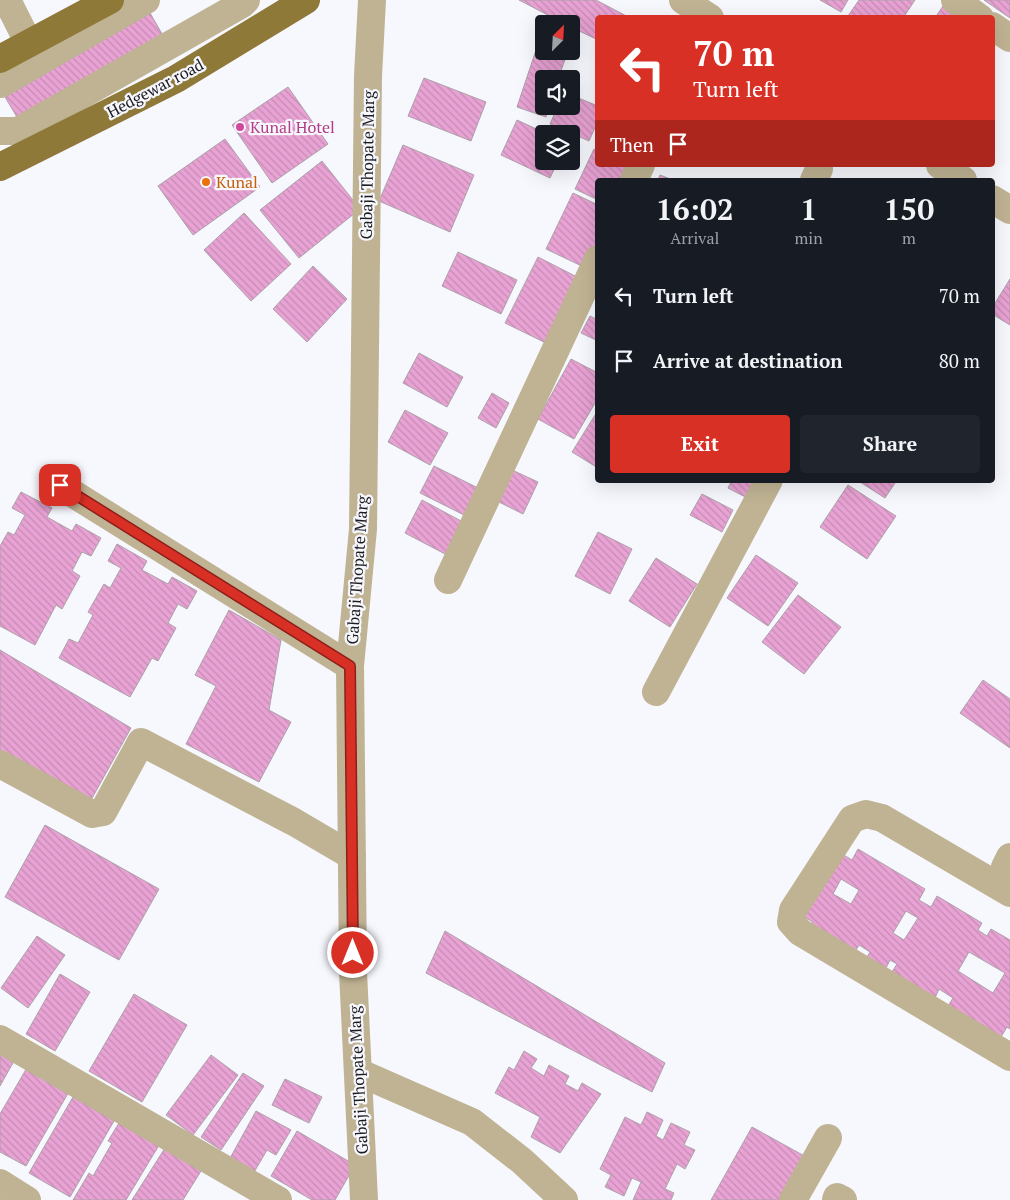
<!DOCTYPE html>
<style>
body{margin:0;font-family:"PT Serif",serif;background:#20242c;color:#f1f3f6;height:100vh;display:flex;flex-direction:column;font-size:19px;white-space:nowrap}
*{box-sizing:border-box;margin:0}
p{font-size:16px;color:#9ea1a6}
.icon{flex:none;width:28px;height:28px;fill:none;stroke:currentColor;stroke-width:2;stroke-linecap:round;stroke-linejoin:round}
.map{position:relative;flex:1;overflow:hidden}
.sheet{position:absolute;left:595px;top:178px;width:400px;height:305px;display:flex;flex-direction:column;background:#171b24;border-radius:5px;box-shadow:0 5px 20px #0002}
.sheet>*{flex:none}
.banner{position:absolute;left:595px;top:15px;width:400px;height:152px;border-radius:5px;box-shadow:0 5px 20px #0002;background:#d93025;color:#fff;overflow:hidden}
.needle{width:32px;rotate:24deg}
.controls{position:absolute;left:535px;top:15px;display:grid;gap:10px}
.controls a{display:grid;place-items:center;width:45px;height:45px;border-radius:5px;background:#171b24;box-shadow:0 5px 20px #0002;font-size:25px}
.pin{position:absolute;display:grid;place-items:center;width:42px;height:42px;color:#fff;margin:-21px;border-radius:10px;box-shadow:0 2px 8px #0006}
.me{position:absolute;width:55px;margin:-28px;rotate:0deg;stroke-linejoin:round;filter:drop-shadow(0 0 4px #0008)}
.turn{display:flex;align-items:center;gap:18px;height:105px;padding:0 15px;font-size:22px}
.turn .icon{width:65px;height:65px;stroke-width:2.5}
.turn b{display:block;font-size:35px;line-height:42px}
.then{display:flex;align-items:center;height:48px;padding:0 15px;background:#0003;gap:10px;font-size:19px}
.eta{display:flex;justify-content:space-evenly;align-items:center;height:85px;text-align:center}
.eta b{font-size:30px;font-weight:700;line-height:35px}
.action{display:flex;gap:10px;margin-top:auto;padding:10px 15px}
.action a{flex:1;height:58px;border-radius:5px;background:#d93025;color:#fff;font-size:20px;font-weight:700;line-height:58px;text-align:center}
.action a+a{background:#20242c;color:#f1f3f6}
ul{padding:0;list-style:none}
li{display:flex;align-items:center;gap:15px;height:65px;padding:0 15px}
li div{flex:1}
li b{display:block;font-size:19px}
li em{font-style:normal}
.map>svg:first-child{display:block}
.building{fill:url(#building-back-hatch);stroke:#aba2a8;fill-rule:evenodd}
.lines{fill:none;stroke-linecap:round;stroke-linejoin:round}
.minor{stroke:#bfb393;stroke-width:28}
.major{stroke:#8f7939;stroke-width:28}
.route-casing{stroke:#8d1f18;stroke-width:12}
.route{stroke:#d93025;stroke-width:9}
.hotel-dot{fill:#d1479c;stroke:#f7f7fe;stroke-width:2}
.food-dot{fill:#e8710a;stroke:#f7f7fe;stroke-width:2}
.labels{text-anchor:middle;stroke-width:4.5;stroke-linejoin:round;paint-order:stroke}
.street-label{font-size:16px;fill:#1c1c1f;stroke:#f7f7fe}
.hotel-label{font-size:16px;fill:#b23c85;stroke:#f7f7fe;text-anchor:start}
.food-label{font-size:16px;fill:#c56008;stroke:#f7f7fe;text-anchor:start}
</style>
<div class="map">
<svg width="1010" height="1200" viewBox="0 0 1010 1200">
<defs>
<pattern id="building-back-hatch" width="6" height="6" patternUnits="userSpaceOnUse" patternTransform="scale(1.25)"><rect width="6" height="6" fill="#e8a2d3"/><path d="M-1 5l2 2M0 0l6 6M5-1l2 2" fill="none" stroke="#c68bb5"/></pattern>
</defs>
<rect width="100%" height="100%" fill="#f7f7fe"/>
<g class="building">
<path d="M 519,0 L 596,0 L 630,18 L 598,18 L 598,40 L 571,27 L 571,24 L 565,24 Z"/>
<path d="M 820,0 L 848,0 L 841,12 Z"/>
<path d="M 859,0 L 915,0 L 903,18 L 850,18 L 848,16 Z"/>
<path d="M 984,0 L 1010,0 L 1010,18 Z"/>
<path d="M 943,6 L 959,18 L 935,18 Z"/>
<path d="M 150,13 L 165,39 L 20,122 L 5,97 Z"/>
<path d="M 538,44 L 544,46 L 544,51 L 559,51 L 567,54 L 558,79 L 544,79 L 544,106 L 549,106 L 546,117 L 517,107 Z"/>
<path d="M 424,78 L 486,102 L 471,141 L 408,116 Z"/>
<path d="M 288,87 L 328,144 L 272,183 L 232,125 Z"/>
<path d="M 571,95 L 598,106 L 598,121 L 589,141 L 550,124 L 558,106 L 571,106 Z"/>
<path d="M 517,120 L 547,134 L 544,134 L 544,161 L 558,161 L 550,178 L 501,155 Z"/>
<path d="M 225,139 L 260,187 L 193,235 L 158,186 Z"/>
<path d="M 403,145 L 474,175 L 450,232 L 379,201 Z"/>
<path d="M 594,149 L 598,151 L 598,165 L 627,165 L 632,180 L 598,180 L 598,200 L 575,189 Z"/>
<path d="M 322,161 L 360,209 L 299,258 L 260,210 Z"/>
<path d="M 660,175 L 673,180 L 658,180 Z"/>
<path d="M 573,193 L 598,205 L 598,250 L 588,269 L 546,249 Z"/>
<path d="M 244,213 L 291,264 L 251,301 L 204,250 Z"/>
<path d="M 458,252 L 517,280 L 501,314 L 442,286 Z"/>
<path d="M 538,257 L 579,278 L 552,346 L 505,323 Z"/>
<path d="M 313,266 L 347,299 L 307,342 L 273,309 Z"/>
<path d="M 1010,279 L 1010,325 L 992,314 L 992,308 Z"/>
<path d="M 590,316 L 598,320 L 598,341 L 581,333 Z"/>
<path d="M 419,353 L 463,377 L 447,407 L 403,383 Z"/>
<path d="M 571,359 L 598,373 L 598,398 L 574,439 L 538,419 Z"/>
<path d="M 492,393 L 509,403 L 496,428 L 478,418 Z"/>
<path d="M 405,410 L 448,433 L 430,465 L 388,442 Z"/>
<path d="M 595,415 L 598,416 L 598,468 L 572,452 Z"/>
<path d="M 434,466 L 480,489 L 466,516 L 420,493 Z"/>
<path d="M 512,470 L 538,482 L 523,514 L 497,501 Z"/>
<path d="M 732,480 L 757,480 L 755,502 L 728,488 Z"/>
<path d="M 857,480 L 897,480 L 885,498 Z"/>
<path d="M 848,485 L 896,516 L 867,559 L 820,527 Z"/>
<path d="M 21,492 L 52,508 L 47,517 L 72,531 L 76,524 L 101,538 L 91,556 L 82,552 L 72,571 L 80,576 L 62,609 L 56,605 L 35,645 L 0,626 L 0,546 L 8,532 L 14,535 L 25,515 L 12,508 Z"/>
<path d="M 702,494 L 733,510 L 722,532 L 690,515 Z"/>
<path d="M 422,500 L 463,522 L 447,555 L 405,533 Z"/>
<path d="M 598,532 L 632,549 L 610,594 L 575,576 Z"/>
<path d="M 117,544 L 147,561 L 142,570 L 168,584 L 172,577 L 197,591 L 187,609 L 178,604 L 168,623 L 176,628 L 158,661 L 152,658 L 130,697 L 59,658 L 69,639 L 78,643 L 93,615 L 88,612 L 104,584 L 110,588 L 121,568 L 108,561 Z"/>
<path d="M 756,555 L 798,583 L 768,626 L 727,598 Z"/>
<path d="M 656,558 L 697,584 L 670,627 L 629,601 Z"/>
<path d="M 798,595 L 841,627 L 804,674 L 762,642 Z"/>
<path d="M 229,610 L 281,640 L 269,710 L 291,722 L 259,782 L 186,744 L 216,686 L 195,675 Z"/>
<path d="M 0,650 L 131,728 L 91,800 L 0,752 Z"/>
<path d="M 983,680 L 1010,699 L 1010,748 L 960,713 Z"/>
<path d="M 45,825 L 159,889 L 119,960 L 5,897 Z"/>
<path d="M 858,849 L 925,889 L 919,900 L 931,907 L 937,896 L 982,923 L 978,930 L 987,936 L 991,929 L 1010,940 L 1010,1029 L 1007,1027 L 1001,1037 L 948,1006 L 953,998 L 939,989 L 935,998 L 892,972 L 897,964 L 890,960 L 886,968 L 867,957 L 870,952 L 859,945 L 856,950 L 812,924 L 813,922 L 799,914 L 837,851 L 852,860 ZM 841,879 L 859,890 L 851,904 L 833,894 ZM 906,911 L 918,918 L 904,940 L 893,933 ZM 969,952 L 1005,973 L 993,993 L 958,971 Z"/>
<path d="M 445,931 L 665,1063 L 652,1092 L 426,973 Z"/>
<path d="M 37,936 L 65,955 L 28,1008 L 1,988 Z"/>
<path d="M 60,974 L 90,992 L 55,1051 L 26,1034 Z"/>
<path d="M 134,994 L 187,1025 L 142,1102 L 89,1071 Z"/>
<path d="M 524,1051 L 537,1059 L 531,1068 L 544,1076 L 549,1065 L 569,1076 L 565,1084 L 578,1091 L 582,1083 L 601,1094 L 560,1153 L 531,1137 L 540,1117 L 495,1093 L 509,1067 L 514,1070 Z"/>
<path d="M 0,1053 L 14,1061 L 0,1086 Z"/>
<path d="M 211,1055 L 238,1075 L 193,1135 L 166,1115 Z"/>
<path d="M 28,1066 L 70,1090 L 26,1166 L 0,1152 L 0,1114 Z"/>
<path d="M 243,1073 L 264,1086 L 221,1150 L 201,1137 Z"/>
<path d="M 285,1079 L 322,1097 L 309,1123 L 272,1105 Z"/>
<path d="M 73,1097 L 114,1121 L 70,1197 L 29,1173 Z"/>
<path d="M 256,1111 L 291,1130 L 276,1155 L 267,1150 L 253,1174 L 229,1160 Z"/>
<path d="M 647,1112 L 663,1120 L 656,1136 L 663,1140 L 671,1123 L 690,1132 L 684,1145 L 695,1150 L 685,1169 L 677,1164 L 665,1189 L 674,1193 L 671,1200 L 633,1200 L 641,1182 L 632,1178 L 624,1196 L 605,1187 L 611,1175 L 600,1169 L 625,1117 L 641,1125 Z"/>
<path d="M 122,1118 L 161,1142 L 126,1200 L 73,1200 L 89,1173 L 93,1176 L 112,1143 L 108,1141 Z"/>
<path d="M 752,1127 L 808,1158 L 784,1200 L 711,1200 Z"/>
<path d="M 297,1131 L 355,1165 L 335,1200 L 312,1200 L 271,1176 Z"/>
<path d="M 165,1148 L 201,1171 L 183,1200 L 132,1200 Z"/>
</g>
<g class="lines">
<g class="minor">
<path d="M 7,0 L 29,44"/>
<path d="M 683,0 L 710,18"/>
<path d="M 955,0 L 980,18"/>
<path d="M 992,26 L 1010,38"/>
<path d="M 0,84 L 146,0"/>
<path d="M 0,131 L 18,131 L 242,4 L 246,0"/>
<path d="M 940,165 L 963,180"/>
<path d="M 634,180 L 641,165"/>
<path d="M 814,180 L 819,169"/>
<path d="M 992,199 L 1010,210"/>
<path d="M 59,485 L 350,666"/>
<path d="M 448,580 L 598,259"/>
<path d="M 656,692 L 769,480"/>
<path d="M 0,764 L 92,814 L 103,812 L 141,742 L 294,822 L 352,856"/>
<path d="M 1005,867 L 1010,857"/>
<path d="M 1010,893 L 882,818 L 866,814 L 852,819 L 793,910 L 791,922 L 800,932 L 1010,1057"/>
<path d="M 0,1039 L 278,1200"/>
<path d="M 358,1072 L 472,1122 L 522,1161 L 564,1200"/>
<path d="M 0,1183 L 27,1200"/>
<path d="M 364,1200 L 353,972 L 350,666 L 363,529 L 368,76 L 372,0"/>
<path d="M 793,1200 L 828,1138"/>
<path d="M 836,1200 L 837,1197 L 843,1200"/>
</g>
<g class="major">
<path d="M 0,59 L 110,0"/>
<path d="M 0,167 L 176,79 L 306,0"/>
</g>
</g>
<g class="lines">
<defs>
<path id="route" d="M 60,485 L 350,666 L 353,953"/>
</defs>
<use href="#route" class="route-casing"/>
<use href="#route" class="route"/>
</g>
<circle class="hotel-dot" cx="240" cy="127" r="5"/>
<circle class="food-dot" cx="206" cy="182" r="5"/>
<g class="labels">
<g class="street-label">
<text transform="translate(155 88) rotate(-28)" y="6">Hedgewar road</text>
<text transform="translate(367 165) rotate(-89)" y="6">Gabaji Thopate Marg</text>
<text transform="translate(357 570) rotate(-86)" y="6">Gabaji Thopate Marg</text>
<text transform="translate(358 1080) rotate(-93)" y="6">Gabaji Thopate Marg</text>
</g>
<g class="hotel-label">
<text x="250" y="133">Kunal Hotel</text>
</g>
<g class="food-label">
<text x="216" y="188">Kunal</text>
</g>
</g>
</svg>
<div class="controls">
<a><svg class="needle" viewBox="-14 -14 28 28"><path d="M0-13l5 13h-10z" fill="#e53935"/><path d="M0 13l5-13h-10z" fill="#9ea1a6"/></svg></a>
<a><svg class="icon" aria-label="sound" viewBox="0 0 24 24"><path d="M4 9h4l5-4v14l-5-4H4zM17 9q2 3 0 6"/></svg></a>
<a><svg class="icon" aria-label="layers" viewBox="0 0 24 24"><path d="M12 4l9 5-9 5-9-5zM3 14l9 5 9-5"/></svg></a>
</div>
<div class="pin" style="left:60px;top:485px;background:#d93025"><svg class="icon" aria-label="arrive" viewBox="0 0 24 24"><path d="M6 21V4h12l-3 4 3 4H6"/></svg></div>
<svg class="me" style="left:353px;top:953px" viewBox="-20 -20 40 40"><circle r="17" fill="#d93025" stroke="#fff" stroke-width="3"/><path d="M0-11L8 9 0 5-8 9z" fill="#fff"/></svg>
<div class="banner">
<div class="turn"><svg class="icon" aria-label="left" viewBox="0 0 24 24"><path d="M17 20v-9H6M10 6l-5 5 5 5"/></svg><div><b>70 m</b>Turn left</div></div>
<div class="then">Then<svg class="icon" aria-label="arrive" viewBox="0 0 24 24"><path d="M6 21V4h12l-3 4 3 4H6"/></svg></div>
</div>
<section class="sheet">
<div class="eta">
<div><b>16:02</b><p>Arrival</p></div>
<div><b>1</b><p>min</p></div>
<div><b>150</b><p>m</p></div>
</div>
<ul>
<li><svg class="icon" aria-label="left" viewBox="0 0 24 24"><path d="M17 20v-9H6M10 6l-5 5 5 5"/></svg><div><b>Turn left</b></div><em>70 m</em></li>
<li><svg class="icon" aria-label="arrive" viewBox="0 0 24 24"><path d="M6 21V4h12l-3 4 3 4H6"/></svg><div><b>Arrive at destination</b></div><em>80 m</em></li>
</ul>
<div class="action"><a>Exit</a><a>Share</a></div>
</section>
</div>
